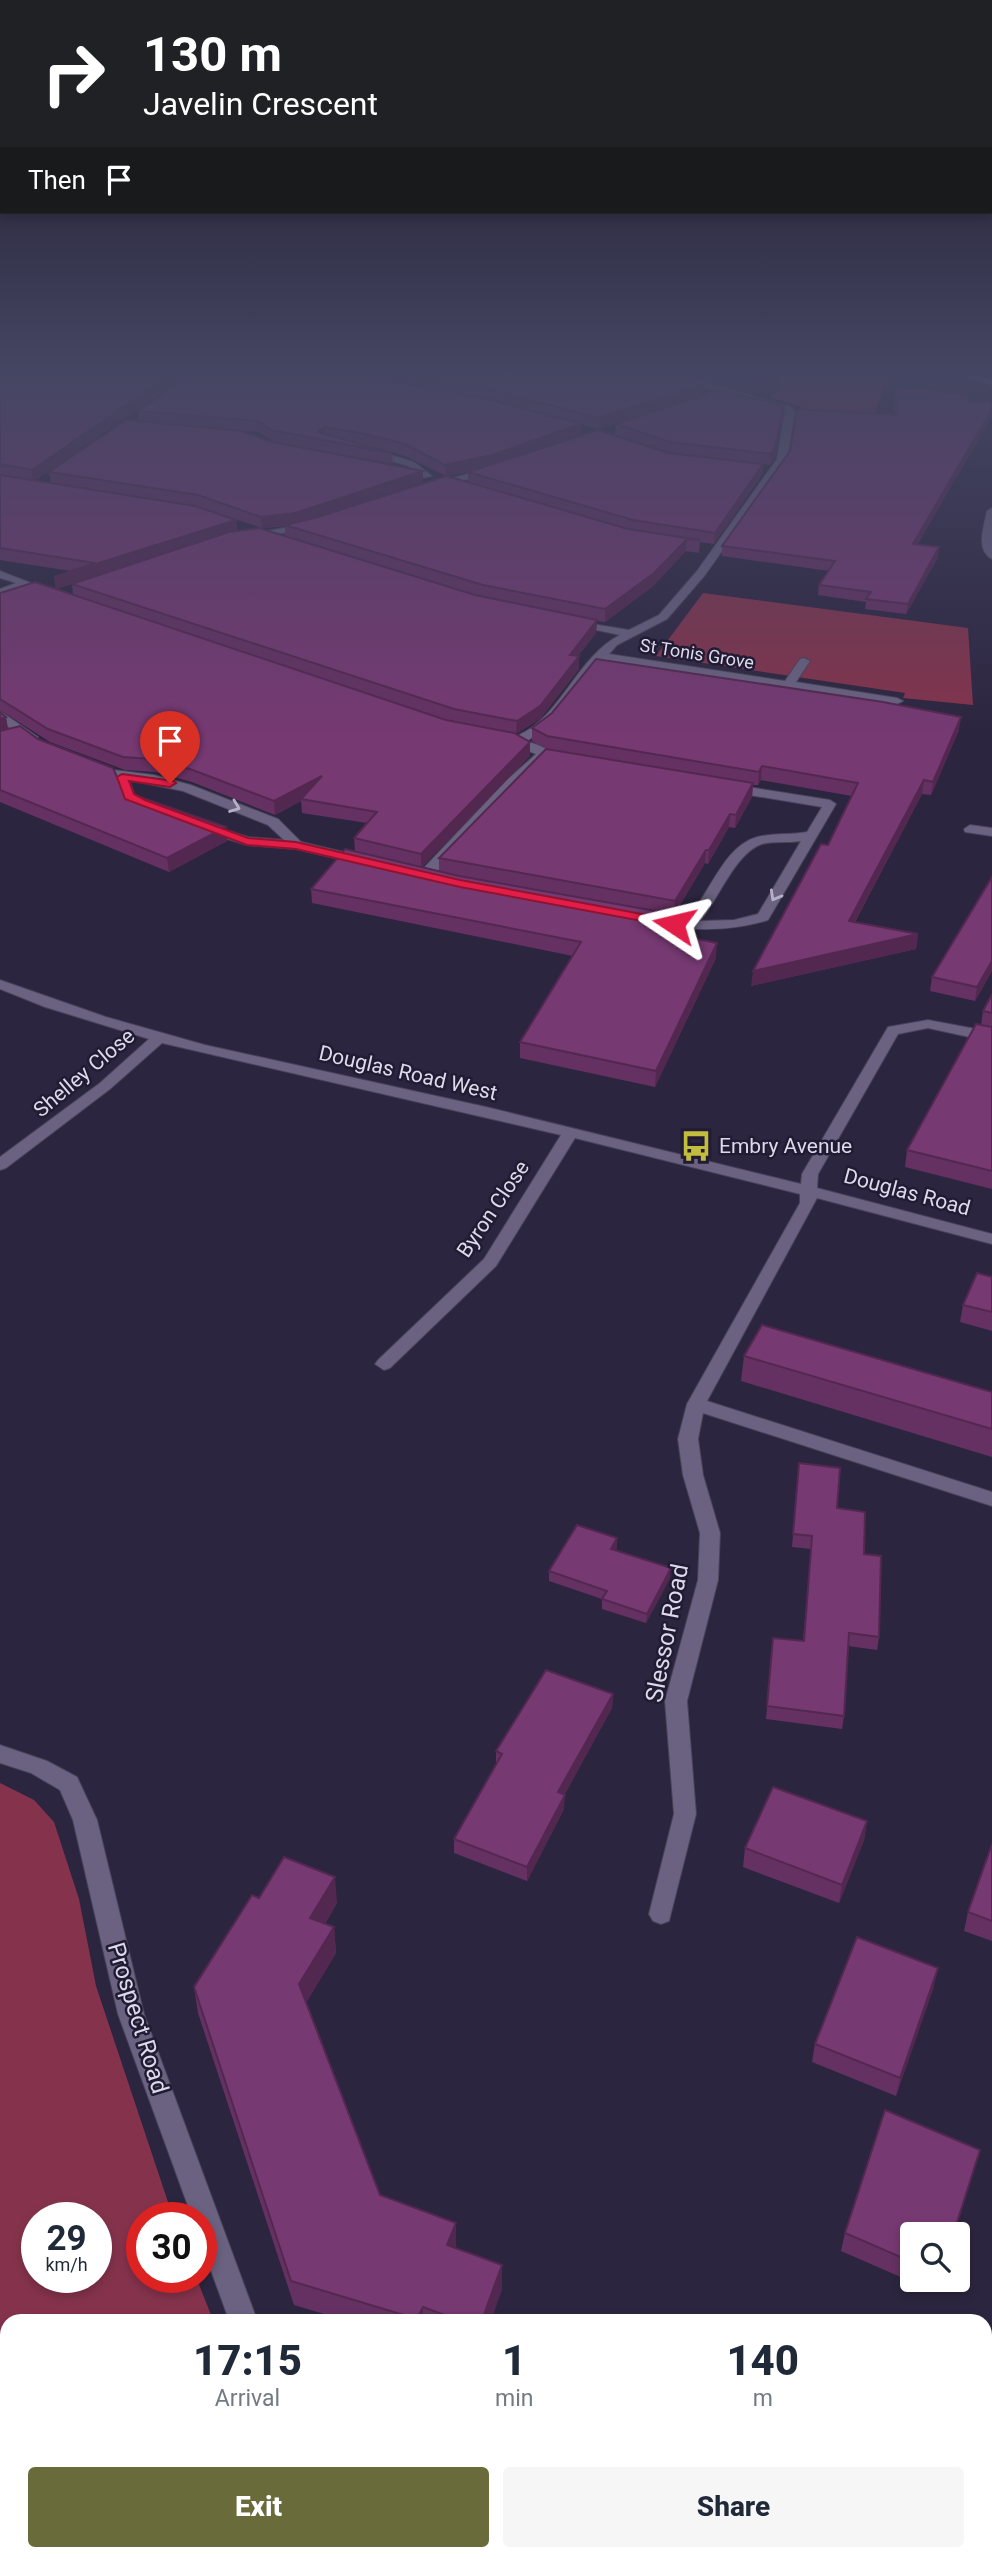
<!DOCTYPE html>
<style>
body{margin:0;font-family:Roboto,sans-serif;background:#f6f6f7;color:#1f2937;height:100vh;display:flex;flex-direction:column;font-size:26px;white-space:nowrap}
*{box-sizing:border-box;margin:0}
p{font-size:23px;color:#747a83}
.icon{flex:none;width:38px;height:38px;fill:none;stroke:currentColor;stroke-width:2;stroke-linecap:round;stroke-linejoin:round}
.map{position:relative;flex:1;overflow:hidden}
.drawer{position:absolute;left:0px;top:2314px;width:992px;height:247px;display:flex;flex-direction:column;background:#fff;border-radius:21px 21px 0 0;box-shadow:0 4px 10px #0003}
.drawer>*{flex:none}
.banner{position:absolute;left:0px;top:0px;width:992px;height:214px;box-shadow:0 4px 10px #0003;background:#202124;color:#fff;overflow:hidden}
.tools{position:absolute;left:900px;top:2222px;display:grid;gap:14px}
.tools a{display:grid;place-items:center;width:70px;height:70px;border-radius:7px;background:#fff;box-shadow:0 4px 10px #0003;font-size:35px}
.speed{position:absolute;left:21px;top:2202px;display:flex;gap:14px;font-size:35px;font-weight:700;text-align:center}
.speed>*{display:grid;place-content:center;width:91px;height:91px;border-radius:50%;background:#fff;box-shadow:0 4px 10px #0003;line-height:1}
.speed small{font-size:18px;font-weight:400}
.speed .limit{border:10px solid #d22;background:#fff;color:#111}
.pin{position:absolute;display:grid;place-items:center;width:60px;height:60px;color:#fff;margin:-72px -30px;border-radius:50% 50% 50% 0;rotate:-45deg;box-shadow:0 0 7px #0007}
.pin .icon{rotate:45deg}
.me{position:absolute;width:77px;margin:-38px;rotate:280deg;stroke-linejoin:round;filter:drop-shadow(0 0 5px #0008)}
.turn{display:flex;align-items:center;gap:24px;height:147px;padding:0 28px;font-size:32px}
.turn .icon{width:91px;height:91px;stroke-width:2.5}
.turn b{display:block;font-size:49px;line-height:60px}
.then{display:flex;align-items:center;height:66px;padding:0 28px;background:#0003;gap:14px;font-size:26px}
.eta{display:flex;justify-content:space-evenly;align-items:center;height:119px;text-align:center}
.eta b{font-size:42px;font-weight:800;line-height:49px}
.primary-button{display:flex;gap:14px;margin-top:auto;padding:14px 28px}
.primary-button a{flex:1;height:80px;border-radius:7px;background:#696c3a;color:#fff;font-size:28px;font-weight:800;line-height:80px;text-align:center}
.primary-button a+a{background:#f6f6f7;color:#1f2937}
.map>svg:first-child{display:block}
.green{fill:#85334c;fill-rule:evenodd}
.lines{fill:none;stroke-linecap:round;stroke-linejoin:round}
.minor-casing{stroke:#484258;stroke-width:2}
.highway-casing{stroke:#484258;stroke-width:3}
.minor{fill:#6a6280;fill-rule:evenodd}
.highway{fill:#87acef;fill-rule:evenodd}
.wall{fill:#653162;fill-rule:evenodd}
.shaded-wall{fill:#532850}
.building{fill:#763972;stroke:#532850;stroke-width:2}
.oneway{stroke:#b5b0c6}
.route{fill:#e11d48;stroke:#92132f;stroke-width:2}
.labels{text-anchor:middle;stroke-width:5;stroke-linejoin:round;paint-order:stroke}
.far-street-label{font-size:18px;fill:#dddaeb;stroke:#221b34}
.street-label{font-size:21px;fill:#dddaeb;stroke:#221b34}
.poi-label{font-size:21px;fill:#dddaeb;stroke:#221b34;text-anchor:start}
.near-street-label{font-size:24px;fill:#dddaeb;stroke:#221b34}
</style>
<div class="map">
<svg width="992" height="2559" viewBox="0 0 992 2559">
<rect width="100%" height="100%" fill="#2c253f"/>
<g class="green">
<path d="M 781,376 L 887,376 L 874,417 L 806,412 L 800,406 L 769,397 L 783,389 L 779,382 Z"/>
<path d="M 703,593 L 968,628 L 973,705 L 903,698 L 905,693 L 656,656 Z"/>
<path d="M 0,1783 L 34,1800 L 54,1822 L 79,1899 L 96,1986 L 173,2217 L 142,2217 L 142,2277 L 196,2277 L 213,2320 L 7,2320 L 7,2553 L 461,2553 L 471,2559 L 0,2559 ZM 37,2217 L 96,2217 L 96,2277 L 37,2277 Z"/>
</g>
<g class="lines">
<defs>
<g id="minor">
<path d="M 156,376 L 173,376 L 198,383 L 194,385 Z"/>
<path d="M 669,376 L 683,376 L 791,407 L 795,412 L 787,459 L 705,575 L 667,619 L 617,645 L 609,654 L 785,681 L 800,659 L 804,658 L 810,661 L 796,682 L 897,698 L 903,701 L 897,704 L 603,660 L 578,686 L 550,725 L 527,741 L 567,756 L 567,762 L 546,758 C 503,794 472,840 431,877 L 421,877 L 421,871 L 507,780 L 536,754 L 504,742 L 504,736 C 509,736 515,738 519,735 C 561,716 577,657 620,635 L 568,624 L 568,620 L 629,630 L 659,615 L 697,571 L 777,459 L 785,411 Z"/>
<path d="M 370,449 L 414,462 L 432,476 L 424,478 L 408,466 L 367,454 Z"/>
<path d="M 490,468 L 493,469 L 493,473 L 435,487 L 430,484 Z"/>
<path d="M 992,508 L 992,559 C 975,550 984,527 987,511 Z"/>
<path d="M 306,524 L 311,527 L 309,529 L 250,538 L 245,535 Z"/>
<path d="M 0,571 L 54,592 L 49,595 L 26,587 L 0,596 L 0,589 L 16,583 L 0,578 Z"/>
<path d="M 0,711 L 38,737 L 38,743 L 30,743 L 0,721 Z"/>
<path d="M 114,770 L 154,775 L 191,785 L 278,819 L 301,842 L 365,857 L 367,860 L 360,864 L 296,849 L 247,845 L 201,831 L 200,828 L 206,824 L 248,837 L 284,840 L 268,825 L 183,791 L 129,780 L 134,794 L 150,804 L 140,807 L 125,799 L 116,778 L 108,774 Z"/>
<path d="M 729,784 L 830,800 L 836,804 L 768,920 C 725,933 682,931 639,921 L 639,915 L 644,914 L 685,920 C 710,896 722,847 757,837 C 773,833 790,835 807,832 L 822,807 L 725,791 L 725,785 ZM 801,841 L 758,914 L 734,920 L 700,921 C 718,900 736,852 762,844 C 775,841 789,843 801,841 Z"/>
<path d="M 970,825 L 992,828 L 992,836 L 965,832 L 964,829 Z"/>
<path d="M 0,980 L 106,1017 L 205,1045 L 486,1107 L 801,1184 L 802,1174 L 888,1027 L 928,1020 L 992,1032 L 992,1042 L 928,1028 L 898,1034 L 818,1174 L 817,1188 L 992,1234 L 992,1244 L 817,1198 L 707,1401 L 992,1492 L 992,1506 L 703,1413 L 698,1439 L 703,1475 L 720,1533 L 718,1580 L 687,1701 L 696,1814 L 669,1921 L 661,1924 L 653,1921 L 649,1914 L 674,1814 L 665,1701 L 698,1580 L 700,1533 L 683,1475 L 678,1439 L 687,1404 L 800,1203 L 800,1194 L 575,1138 L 496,1266 L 390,1368 L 384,1370 L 375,1364 L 378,1360 L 484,1259 L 561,1135 L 162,1043 L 110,1089 L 6,1168 L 0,1170 L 0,1157 L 100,1083 L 149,1039 L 45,1007 L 0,989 Z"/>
<path d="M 0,1745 L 47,1761 L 77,1777 L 97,1820 L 144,2014 L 257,2320 L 229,2320 L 201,2243 L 201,2217 L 192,2217 L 118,2014 L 73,1820 L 60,1790 L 31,1773 L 0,1763 Z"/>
<path d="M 536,2553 L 574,2553 L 576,2559 L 538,2559 Z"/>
</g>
<path id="highway" d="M 968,376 L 992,379 L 992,385 L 970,378 Z"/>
</defs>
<use href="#minor" class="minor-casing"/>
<use href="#highway" class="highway-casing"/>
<use href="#minor" class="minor"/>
<use href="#highway" class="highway"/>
</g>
<g class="wall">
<path d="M 0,376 L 173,376 L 174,384 L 35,480 L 51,483 L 49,472 L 139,421 L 138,411 L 193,378 L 179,376 L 669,376 L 702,385 L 701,395 L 598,429 L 581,424 L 581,435 L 560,442 L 668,453 L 744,462 L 670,452 L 615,435 L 616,424 L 783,417 L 775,458 L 770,465 L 763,464 L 762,475 L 714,544 L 700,542 L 699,553 L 686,551 L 653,586 L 605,622 L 597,621 L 596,633 L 578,656 L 579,669 L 540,719 L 516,734 L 530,756 L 422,867 L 439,871 L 439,858 L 546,749 L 532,741 L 532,728 L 959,730 L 931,795 L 922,794 L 855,922 L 918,934 L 916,949 L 751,986 L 828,845 L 852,796 L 761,780 L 758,785 L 753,785 L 752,797 L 735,828 L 729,827 L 708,864 L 705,863 L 674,915 L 667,914 L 666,928 L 664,933 L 716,958 L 655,1087 L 520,1058 L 520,1042 L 573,956 L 312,903 L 311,889 L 355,851 L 354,838 L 367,823 L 302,813 L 301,801 L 275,815 L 192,782 L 155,772 L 125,770 L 50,742 L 0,710 L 0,593 L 73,595 L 72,584 L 56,589 L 54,577 L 71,571 L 0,560 ZM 458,393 L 484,397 L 544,414 ZM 242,431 L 259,432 L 272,441 L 393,464 L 392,453 L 358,444 L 365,445 L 405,456 L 446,476 L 315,518 L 423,482 L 423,471 L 268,441 ZM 472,471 L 468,472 L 468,482 L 447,476 ZM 195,506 L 262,528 L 285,526 L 285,536 L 237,531 L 236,520 ZM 244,653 L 452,722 L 446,720 Z"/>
<path d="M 895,389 L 942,394 L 967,401 L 992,402 L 992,416 L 917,545 L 938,557 L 906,614 L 865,609 L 866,602 L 818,595 L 819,585 L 829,571 L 722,556 L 722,546 L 895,415 L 894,398 Z"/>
<path d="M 0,712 L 6,717 L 8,729 L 38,739 L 134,795 L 226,827 L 227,841 L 169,872 L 0,802 Z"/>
<path d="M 992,877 L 992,971 L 975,1001 L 930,991 L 932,977 Z"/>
<path d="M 992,994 L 992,1189 L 905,1167 L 907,1150 L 981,1025 L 983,1011 Z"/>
<path d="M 992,1277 L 992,1331 L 960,1322 L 963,1305 Z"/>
<path d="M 744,1356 L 992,1392 L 992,1457 L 741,1381 Z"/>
<path d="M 799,1463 L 837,1508 L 864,1554 L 879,1637 L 877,1650 L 848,1646 L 844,1716 L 842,1729 L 766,1719 L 772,1650 L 803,1641 L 811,1549 L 792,1547 Z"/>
<path d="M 617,1548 L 615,1551 L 670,1578 L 646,1623 L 602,1609 L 602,1599 L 549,1581 L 549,1571 Z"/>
<path d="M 613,1694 L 612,1708 L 564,1795 L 564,1809 L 527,1881 L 454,1853 L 454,1839 L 496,1765 L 496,1751 Z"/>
<path d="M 867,1821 L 864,1840 L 839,1903 L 743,1867 L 745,1848 Z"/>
<path d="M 992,1844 L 992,1941 L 964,1931 L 968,1912 Z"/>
<path d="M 259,1898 L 337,1903 L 325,1924 L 334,1927 L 336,1953 L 306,2002 L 380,2195 L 456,2248 L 502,2289 L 491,2320 L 344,2320 L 294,2305 L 198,2013 L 194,1987 Z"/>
<path d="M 934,1986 L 896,2096 L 812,2062 L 815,2044 Z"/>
<path d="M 975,2167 L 912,2235 L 912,2280 L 939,2280 L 935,2292 L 841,2251 L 845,2233 Z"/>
</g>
<g class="shaded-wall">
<path d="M 168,376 L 173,376 L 174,384 L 33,481 L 32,470 Z"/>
<path d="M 702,385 L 701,395 L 598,429 L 598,418 Z"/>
<path d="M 784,406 L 783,417 L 775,458 L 770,465 L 771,454 Z"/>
<path d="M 992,409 L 992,416 L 912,554 L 913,544 Z"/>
<path d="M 581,424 L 581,435 L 492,466 L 445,476 L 445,465 Z"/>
<path d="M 325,427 L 325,438 L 318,432 Z"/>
<path d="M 763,464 L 762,475 L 714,544 L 715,533 Z"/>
<path d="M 423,471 L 423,482 L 295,524 L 285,525 L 285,526 L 262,528 L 261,517 Z"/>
<path d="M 236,520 L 237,532 L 56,589 L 54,577 Z"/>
<path d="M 687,539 L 686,551 L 653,586 L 605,622 L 605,609 Z"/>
<path d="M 939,547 L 938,557 L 906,614 L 908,604 Z"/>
<path d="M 597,620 L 596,633 L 569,668 L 570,655 Z"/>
<path d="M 579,656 L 579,669 L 540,719 L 516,734 L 517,721 Z"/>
<path d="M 6,717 L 8,730 L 0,733 L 0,719 Z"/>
<path d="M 961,717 L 959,730 L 931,795 L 933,782 Z"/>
<path d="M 530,742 L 530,756 L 421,868 L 421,854 Z"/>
<path d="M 762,766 L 761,780 L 758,785 L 759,772 Z"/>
<path d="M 322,776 L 301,799 L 301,801 L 275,815 L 274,801 Z"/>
<path d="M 924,780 L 922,794 L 847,936 L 849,921 Z"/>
<path d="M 753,783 L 752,797 L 735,828 L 736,815 Z"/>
<path d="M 730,814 L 729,827 L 708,864 L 709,850 Z"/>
<path d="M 226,827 L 227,841 L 169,872 L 167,858 Z"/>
<path d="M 706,850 L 705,863 L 674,915 L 675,901 Z"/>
<path d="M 667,913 L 666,928 L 656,946 L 656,931 Z"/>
<path d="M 918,934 L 916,949 L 751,986 L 753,971 Z"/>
<path d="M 717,943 L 716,958 L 655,1087 L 656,1071 Z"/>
<path d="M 992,961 L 992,971 L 975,1001 L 977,987 Z"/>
<path d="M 617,1538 L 617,1548 L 611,1559 L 611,1549 Z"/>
<path d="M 671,1568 L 670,1578 L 646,1623 L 647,1614 Z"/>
<path d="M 613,1694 L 612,1708 L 558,1807 L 558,1792 Z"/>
<path d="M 565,1795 L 564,1809 L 527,1881 L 527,1867 Z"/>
<path d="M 867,1821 L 864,1840 L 839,1903 L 842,1885 Z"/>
<path d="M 335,1877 L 337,1903 L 313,1944 L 310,1918 Z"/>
<path d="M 334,1927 L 336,1953 L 302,2010 L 299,1984 Z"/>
<path d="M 938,1968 L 934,1986 L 896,2096 L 900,2078 Z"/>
<path d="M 456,2223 L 456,2248 L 447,2245 Z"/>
<path d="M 502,2265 L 502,2289 L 491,2320 L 482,2320 Z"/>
<path d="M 423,2307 L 423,2320 L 418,2320 L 417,2319 Z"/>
</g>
<g class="building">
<path d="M 0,376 L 168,376 L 32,470 L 0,464 Z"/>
<path d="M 199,376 L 340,376 L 395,382 L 483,398 L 581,424 L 492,455 L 445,465 L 405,444 L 365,434 L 325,427 L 318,432 L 392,453 L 271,430 L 258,421 L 138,411 L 181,382 Z"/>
<path d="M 417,376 L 669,376 L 702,385 L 598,418 L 484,387 Z"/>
<path d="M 895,389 L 941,391 L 942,394 L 967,395 L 967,401 L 992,402 L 992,409 L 913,544 L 939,547 L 908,604 L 866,599 L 871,592 L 819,585 L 835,561 L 722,546 L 790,451 L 797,409 L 896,415 Z"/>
<path d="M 719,390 L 784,406 L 775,447 L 771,454 L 670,442 L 616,424 Z"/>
<path d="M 126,420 L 242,431 L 268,441 L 423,471 L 295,513 L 261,517 L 198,495 L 49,472 Z"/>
<path d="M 598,430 L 668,453 L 763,464 L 715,533 L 633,520 L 468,472 Z"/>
<path d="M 0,475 L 195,506 L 236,520 L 54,577 L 95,563 L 0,548 Z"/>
<path d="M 447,476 L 628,529 L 700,540 L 687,539 L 654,573 L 605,609 L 483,585 L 285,525 L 318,517 Z"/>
<path d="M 259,528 L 475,595 L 597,620 L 570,655 L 579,656 L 540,706 L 517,721 L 454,709 L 72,584 L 229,532 Z"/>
<path d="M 35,582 L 446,720 L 514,733 L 530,742 L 421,854 L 354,838 L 377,812 L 301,799 L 322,776 L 274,801 L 190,769 L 153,759 L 123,757 L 48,729 L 0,699 L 0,593 Z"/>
<path d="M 596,659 L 883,702 L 961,717 L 933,782 L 924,780 L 849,921 L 918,934 L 753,971 L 821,844 L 828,845 L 858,783 L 762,766 L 759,772 L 547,736 L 532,728 L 552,713 Z"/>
<path d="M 0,712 L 6,717 L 0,719 Z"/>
<path d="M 20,726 L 38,739 L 113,768 L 121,786 L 134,795 L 226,827 L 167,858 L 0,790 L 0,731 Z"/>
<path d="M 546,749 L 753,783 L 736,815 L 730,814 L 709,850 L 706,850 L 675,901 L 439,858 Z"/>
<path d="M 345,849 L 459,876 L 667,913 L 656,931 L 717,943 L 656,1071 L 520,1042 L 581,942 L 311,889 Z"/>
<path d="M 992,877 L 992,961 L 977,987 L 932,977 Z"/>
<path d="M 992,994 L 992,1013 L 983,1011 Z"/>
<path d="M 976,1024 L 992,1027 L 992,1171 L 907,1150 Z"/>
<path d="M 977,1273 L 992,1277 L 992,1312 L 963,1305 Z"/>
<path d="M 762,1325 L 992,1392 L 992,1429 L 744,1356 Z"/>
<path d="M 799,1463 L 840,1468 L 837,1508 L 865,1512 L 864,1554 L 881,1556 L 879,1637 L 849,1633 L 844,1716 L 767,1706 L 773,1638 L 804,1641 L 812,1536 L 793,1534 Z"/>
<path d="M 577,1525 L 617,1538 L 611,1549 L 671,1568 L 647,1614 L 602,1599 L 607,1591 L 549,1571 Z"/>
<path d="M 546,1670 L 613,1694 L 558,1792 L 565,1795 L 527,1867 L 454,1839 L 502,1754 L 496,1751 Z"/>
<path d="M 773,1787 L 867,1821 L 842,1885 L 745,1848 Z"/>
<path d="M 992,1844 L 992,1921 L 968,1912 Z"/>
<path d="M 284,1857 L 335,1877 L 310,1918 L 334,1927 L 299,1984 L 380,2195 L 456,2223 L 447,2245 L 502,2265 L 482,2320 L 458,2320 L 423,2307 L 417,2319 L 291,2281 L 194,1987 L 252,1895 L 259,1898 Z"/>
<path d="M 857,1937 L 938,1968 L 900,2078 L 815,2044 Z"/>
<path d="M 885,2110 L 980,2150 L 953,2235 L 912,2235 L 912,2262 L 845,2233 Z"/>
</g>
<defs><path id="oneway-chevron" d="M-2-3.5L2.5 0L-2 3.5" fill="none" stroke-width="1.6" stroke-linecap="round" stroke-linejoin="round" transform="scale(1.75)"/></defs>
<g class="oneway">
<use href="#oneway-chevron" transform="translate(235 807) rotate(21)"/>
<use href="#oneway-chevron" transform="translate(775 896) rotate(119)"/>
</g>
<linearGradient id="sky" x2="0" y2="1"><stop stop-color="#181423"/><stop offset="0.51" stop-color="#454663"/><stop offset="1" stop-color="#454663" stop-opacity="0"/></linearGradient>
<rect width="992" height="734" fill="url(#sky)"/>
<path class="route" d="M 122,774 L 174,781 L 176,783 L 170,787 L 129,781 L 134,794 L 145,800 L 248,838 L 296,842 L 460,880 L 674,920 L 680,924 L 674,927 L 460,887 L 296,849 L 247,845 L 125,799 L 117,777 Z"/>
<defs>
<symbol id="bus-bare" viewBox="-9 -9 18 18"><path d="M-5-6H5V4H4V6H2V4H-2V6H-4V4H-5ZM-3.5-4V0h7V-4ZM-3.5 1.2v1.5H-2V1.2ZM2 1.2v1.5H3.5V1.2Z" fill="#c3bd3e" stroke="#221b34" stroke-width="2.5" paint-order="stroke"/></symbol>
</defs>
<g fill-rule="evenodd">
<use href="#bus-bare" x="674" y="1124" width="44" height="44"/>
</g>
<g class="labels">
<g class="far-street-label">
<text transform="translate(697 654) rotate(9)" y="6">St Tonis Grove</text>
</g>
<g class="street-label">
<text transform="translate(84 1073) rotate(-40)" y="7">Shelley Close</text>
<text transform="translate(408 1073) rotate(13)" y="7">Douglas Road West</text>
<text transform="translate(907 1192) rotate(15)" y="7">Douglas Road</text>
<text transform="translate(493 1209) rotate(-56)" y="7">Byron Close</text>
</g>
<g class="poi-label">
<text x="719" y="1153">Embry Avenue</text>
</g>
<g class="near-street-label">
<text transform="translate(667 1633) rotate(-79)" y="8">Slessor Road</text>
<text transform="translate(138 2018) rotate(73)" y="8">Prospect Road</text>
</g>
</g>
</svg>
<div class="tools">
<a><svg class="icon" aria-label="search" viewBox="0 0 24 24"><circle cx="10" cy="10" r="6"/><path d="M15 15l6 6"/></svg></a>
</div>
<div class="speed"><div>29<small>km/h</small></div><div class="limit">30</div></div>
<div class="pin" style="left:170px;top:783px;background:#d93025"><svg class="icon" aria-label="arrive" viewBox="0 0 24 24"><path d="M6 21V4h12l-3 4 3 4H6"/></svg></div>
<svg class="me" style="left:674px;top:924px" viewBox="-20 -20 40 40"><path d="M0-17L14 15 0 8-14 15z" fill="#e11d48" stroke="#fff" stroke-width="4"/></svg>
<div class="banner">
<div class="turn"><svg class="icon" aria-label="right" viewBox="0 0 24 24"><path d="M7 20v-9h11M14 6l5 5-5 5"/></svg><div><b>130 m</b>Javelin Crescent</div></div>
<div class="then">Then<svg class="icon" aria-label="arrive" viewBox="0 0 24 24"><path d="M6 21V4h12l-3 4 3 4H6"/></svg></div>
</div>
<section class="drawer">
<div class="eta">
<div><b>17:15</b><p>Arrival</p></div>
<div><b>1</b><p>min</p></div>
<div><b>140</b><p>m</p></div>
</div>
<div class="primary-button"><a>Exit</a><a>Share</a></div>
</section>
</div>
